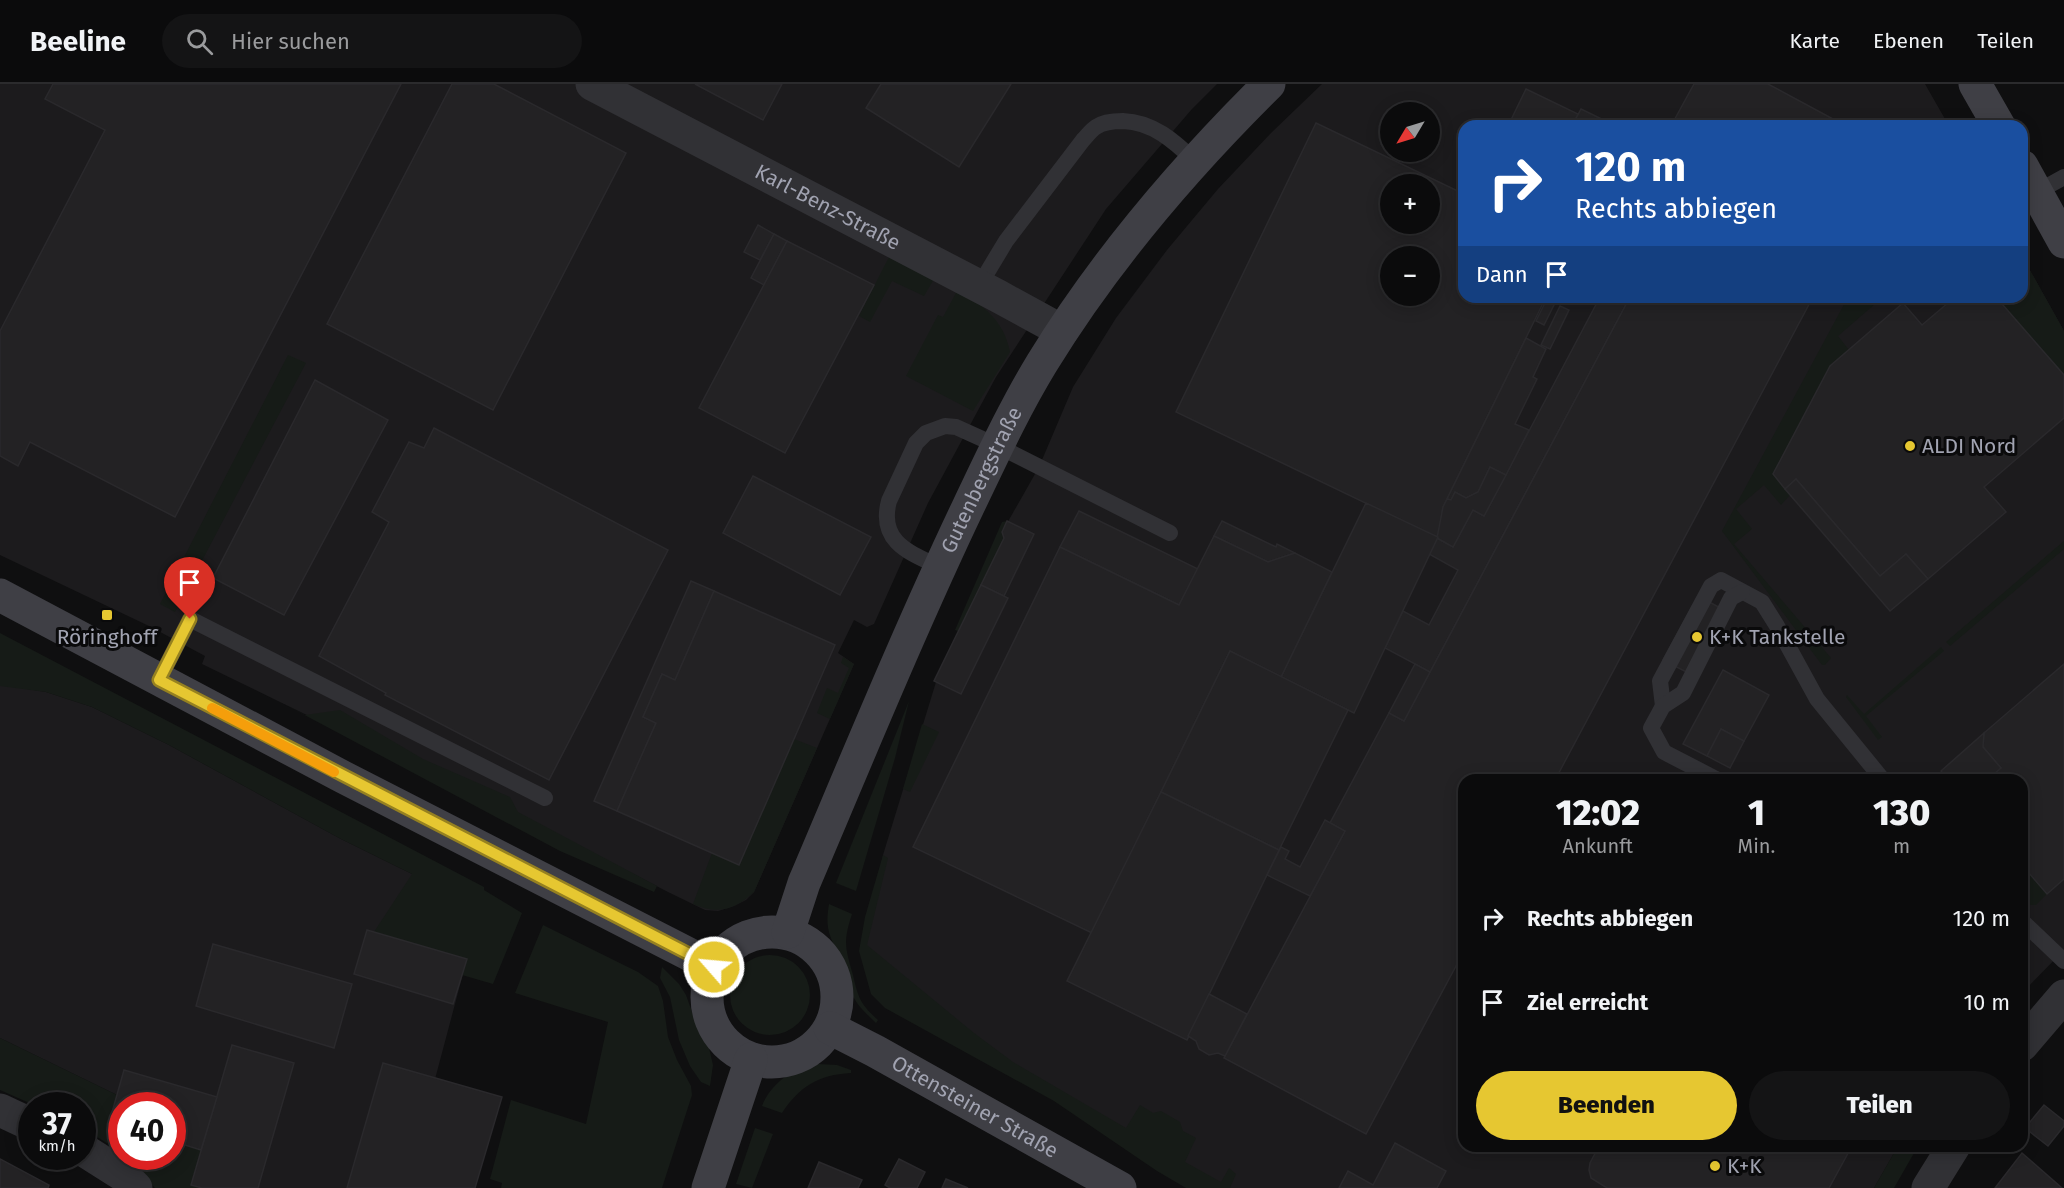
<!DOCTYPE html>
<html lang="de">
<meta charset="utf-8">
<style>
body{margin:0;font-family:"Fira Sans",sans-serif;background:#141415;color:#f1f3f6;height:100vh;display:flex;flex-direction:column;font-size:22px;white-space:nowrap}
*{box-sizing:border-box;margin:0}
p{font-size:20px;color:#9a9b9d}
.icon{flex:none;width:33px;height:33px;fill:none;stroke:currentColor;stroke-width:2;stroke-linecap:round;stroke-linejoin:round}
.map{position:relative;flex:1;overflow:hidden}
.side{position:absolute;left:1458px;top:690px;width:570px;height:378px;display:flex;flex-direction:column;background:#0b0b0c;border-radius:18px;box-shadow:0 3px 15px #0003,0 0 0 2px #2b2b2d}
.side>*{flex:none}
.hud{position:absolute;left:1458px;top:36px;width:570px;height:183px;border-radius:18px;box-shadow:0 3px 15px #0003,0 0 0 2px #2b2b2d;background:#1a4fa0;color:#fff;overflow:hidden}
.needle{width:39px;rotate:232deg}
.tools{position:absolute;left:1380px;top:18px;display:grid;gap:12px}
.tools a{display:grid;place-items:center;width:60px;height:60px;border-radius:50%;background:#0b0b0c;box-shadow:0 3px 15px #0003,0 0 0 2px #2b2b2d;font-size:30px}
.speed{position:absolute;left:18px;top:1008px;display:flex;gap:12px;font-size:30px;font-weight:700;text-align:center}
.speed>*{display:grid;place-content:center;width:78px;height:78px;border-radius:50%;background:#0b0b0c;box-shadow:0 3px 15px #0003,0 0 0 2px #2b2b2d;line-height:1}
.speed small{font-size:15px;font-weight:400}
.speed .limit{border:9px solid #d22;background:#fff;color:#111}
.pin{position:absolute;display:grid;place-items:center;width:51px;height:51px;color:#fff;margin:-62px -26px;border-radius:50% 50% 50% 0;rotate:-45deg;box-shadow:0 0 6px #0007}
.pin .icon{rotate:45deg}
.me{position:absolute;width:66px;margin:-33px;rotate:297deg;stroke-linejoin:round;filter:drop-shadow(0 0 4px #0008)}
.turn{display:flex;align-items:center;gap:21px;height:126px;padding:0 18px;font-size:27px}
.turn .icon{width:78px;height:78px;stroke-width:2.5}
.turn b{display:block;font-size:42px;line-height:51px}
.then{display:flex;align-items:center;height:57px;padding:0 18px;background:#0003;gap:12px;font-size:22px}
.eta{display:flex;justify-content:space-evenly;align-items:center;height:102px;text-align:center}
.eta b{font-size:36px;font-weight:800;line-height:42px}
.cta{display:flex;gap:12px;margin-top:auto;padding:12px 18px}
.cta a{flex:1;height:69px;border-radius:36px;background:#e6c731;color:#111;font-size:24px;font-weight:800;line-height:69px;text-align:center}
.cta a+a{background:#141415;color:#f1f3f6}
ul{padding:0;list-style:none}
li{display:flex;align-items:center;gap:18px;height:84px;padding:0 18px}
li div{flex:1}
li b{display:block;font-size:22px}
li em{font-style:normal}
header{display:flex;align-items:center;gap:36px;box-sizing:border-box;height:84px;padding:0 30px;background:#0b0b0c;border-bottom:2px solid #2b2b2d}
header strong{font-size:28px}
nav{display:flex;gap:33px;margin-inline-start:auto;font-size:21px}
.search{width:420px;height:54px;background:#141415;display:flex;align-items:center;gap:15px;box-sizing:border-box;padding:0 21px;border-radius:33px;color:#9a9b9d;font-size:22px}
.map>svg:first-child{display:block}
.built{fill:#1c1b1d;fill-rule:evenodd}
.green{fill:#161b17}
.building{fill:#232224;stroke:#2a292c;stroke-width:1.5;fill-rule:evenodd}
.lines{fill:none;stroke-linecap:round;stroke-linejoin:round}
.lane{stroke:#313135;stroke-width:16}
.street{stroke:#313135;stroke-width:33}
.secondary{stroke:#3f3f45;stroke-width:33}
.route-casing{stroke:#968120;stroke-width:15}
.route{stroke:#e6c731;stroke-width:10}
.slow{stroke:#f59e0b;stroke-width:10}
.poi-dot{fill:#e6c731;stroke:#0a0a0b;stroke-width:2}
.labels{text-anchor:middle;stroke-width:6;stroke-linejoin:round;paint-order:stroke}
.street-label{font-size:21px;fill:#a1a3b1;stroke:#0a0a0b}
.poi-label{font-size:21px;fill:#a1a3b1;stroke:#0a0a0b;text-anchor:start}
</style>
<header>
<strong>Beeline</strong>
<div class="search"><svg class="icon" aria-label="search" viewBox="0 0 24 24"><circle cx="10" cy="10" r="6"/><path d="M15 15l6 6"/></svg>Hier suchen</div>
<nav><a>Karte</a><a>Ebenen</a><a>Teilen</a></nav>
</header>
<div class="map">
<svg width="2064" height="1104" viewBox="0 0 2064 1104">
<rect width="100%" height="100%" fill="#0f0f10"/>
<g class="built">
<path d="M 0,0 L 1217,0 L 1192,25 L 1106,125 L 996,293 L 928,419 L 874,540 L 867,543 L 854,536 L 838,569 L 854,580 L 754,808 L 746,816 L 734,822 L 718,827 L 705,826 L 668,808 L 614,780 L 282,619 L 202,580 L 205,572 L 149,542 L 0,471 Z"/>
<path d="M 1322,0 L 1925,0 L 1949,42 L 1464,42 L 1464,213 L 2022,213 L 2022,172 L 2064,247 L 2064,866 L 2027,904 L 2022,898 L 2022,696 L 1464,696 L 1464,1062 L 1898,1062 L 1874,1104 L 1202,1104 L 1107,1044 L 878,913 L 862,868 L 883,771 L 936,598 L 934,597 L 1004,454 L 1002,448 L 1039,383 L 1073,303 L 1116,234 L 1167,166 L 1218,105 L 1271,49 ZM 1390,28 L 1430,28 L 1430,68 L 1390,68 ZM 1390,100 L 1430,100 L 1430,140 L 1390,140 ZM 1390,172 L 1430,172 L 1430,212 L 1390,212 Z"/>
<path d="M 3,601 L 46,608 L 92,623 L 169,661 L 341,755 L 412,790 L 467,875 L 406,1104 L 202,1104 L 191,1101 L 201,1066 L 173,1057 L 172,1022 L 122,1022 L 121,1042 L 109,1039 L 117,1011 L 0,954 L 0,602 Z"/>
</g>
<g class="green">
<path d="M 890,171 L 934,195 L 924,212 L 892,197 L 870,238 L 859,232 Z"/>
<path d="M 2022,172 L 2064,247 L 2064,291 L 1996,213 L 2022,213 Z"/>
<path d="M 957,207 C 984,221 1004,237 1010,268 L 973,327 L 906,292 L 938,231 L 943,233 Z"/>
<path d="M 1848,213 L 1883,213 L 1838,252 L 1849,266 L 1830,282 L 1773,389 L 1790,411 L 1781,421 L 1764,401 L 1736,425 L 1752,445 L 1734,460 L 1831,574 L 1825,581 L 1822,581 L 1722,447 Z"/>
<path d="M 288,271 L 306,279 L 175,528 L 160,520 Z"/>
<path d="M 1007,437 L 1002,448 L 1004,454 L 958,547 L 955,546 L 1002,438 Z"/>
<path d="M 2064,457 L 2064,465 L 1950,562 L 1946,558 Z"/>
<path d="M 0,549 L 484,803 L 484,806 L 522,829 L 493,900 L 462,891 L 466,875 L 374,848 L 412,790 L 341,755 L 169,661 L 92,623 L 46,608 L 0,602 Z"/>
<path d="M 1941,563 L 1944,567 L 1866,632 L 1882,653 L 1878,656 L 1846,613 L 1847,611 L 1864,630 Z"/>
<path d="M 843,573 L 854,580 L 830,635 L 817,629 L 827,604 L 838,609 L 849,584 L 841,579 Z"/>
<path d="M 909,617 L 895,674 L 856,807 L 836,799 Z"/>
<path d="M 282,619 L 305,631 L 340,626 L 423,675 L 510,713 L 518,728 L 657,802 L 654,808 L 560,767 Z"/>
<path d="M 922,640 L 939,648 L 910,708 L 903,705 Z"/>
<path d="M 794,655 L 817,664 L 754,808 C 735,826 717,831 693,820 L 712,769 L 739,781 Z"/>
<path d="M 883,771 L 888,774 L 867,861 L 974,949 L 1013,978 L 1126,1044 L 1140,1021 L 1153,1029 L 1161,1027 L 1180,1038 L 1183,1047 L 1196,1054 L 1185,1078 L 1221,1098 L 1229,1084 L 1236,1090 L 1230,1104 L 1186,1104 L 1157,1087 L 1054,1017 L 885,924 L 871,910 L 859,867 L 865,833 Z"/>
<path d="M 2022,781 L 2047,810 L 2036,821 L 2029,821 L 2022,815 Z"/>
<path d="M 829,820 L 852,830 C 843,858 845,863 853,891 C 858,913 860,920 878,936 L 876,939 C 867,930 857,922 852,910 C 847,900 846,889 842,879 C 832,854 824,849 829,820 Z"/>
<path d="M 543,841 L 638,888 L 658,902 L 663,917 L 668,953 L 677,976 L 691,1002 L 692,1011 L 662,1104 L 501,1104 L 502,1099 L 490,1095 L 511,1016 L 586,1040 L 608,938 L 515,909 Z"/>
<circle cx="770" cy="911" r="40"/>
<path d="M 662,883 L 679,900 L 686,911 L 700,950 L 709,964 L 713,981 L 710,1002 L 701,998 L 690,982 L 679,956 L 670,913 L 660,894 Z"/>
<path d="M 0,954 L 117,1011 L 109,1039 L 121,1042 L 121,1068 L 83,1044 L 82,1022 L 34,1021 L 0,1006 Z"/>
<path d="M 818,980 L 837,981 L 851,986 L 851,989 C 818,991 800,1002 782,1029 L 762,1022 C 771,999 794,983 818,980 Z"/>
<path d="M 755,1044 L 773,1050 L 752,1104 L 736,1100 Z"/>
<path d="M 173,1057 L 201,1066 L 191,1100 L 202,1104 L 155,1104 L 127,1073 L 172,1072 Z"/>
<path d="M 1898,1062 L 1918,1062 L 1894,1104 L 1874,1104 Z"/>
</g>
<g class="building">
<path d="M 53,0 L 401,0 L 175,433 L 30,358 L 18,382 L 0,372 L 0,247 L 105,46 L 45,15 Z"/>
<path d="M 452,0 L 494,0 L 626,69 L 493,326 L 327,240 Z"/>
<path d="M 695,0 L 782,0 L 763,36 Z"/>
<path d="M 881,0 L 1011,0 L 959,83 L 866,24 Z"/>
<path d="M 1694,0 L 1768,0 L 1846,42 L 1671,42 Z"/>
<path d="M 1526,5 L 1578,30 L 1572,42 L 1508,42 Z"/>
<path d="M 1581,25 L 1616,42 L 1572,42 Z"/>
<path d="M 1316,39 L 1464,110 L 1464,213 L 1546,213 L 1443,423 L 1438,453 L 1430,450 L 1176,328 ZM 1390,100 L 1430,100 L 1430,140 L 1390,140 ZM 1390,172 L 1430,172 L 1430,212 L 1390,212 Z"/>
<path d="M 758,141 L 774,150 L 760,176 L 744,168 Z"/>
<path d="M 774,150 L 787,157 L 764,201 L 751,194 Z"/>
<path d="M 787,157 L 874,201 L 785,369 L 699,324 Z"/>
<path d="M 1548,213 L 1558,213 L 1544,241 L 1536,237 Z"/>
<path d="M 1600,213 L 1630,213 L 1430,588 L 1385,564 L 1403,527 L 1429,541 L 1458,486 L 1429,470 L 1437,454 L 1453,463 L 1473,426 L 1484,432 Z"/>
<path d="M 1630,213 L 1813,213 L 1555,696 L 1464,696 L 1464,867 L 1366,1050 L 1224,974 L 1345,747 L 1330,739 L 1389,629 L 1404,637 Z"/>
<path d="M 1955,213 L 1996,213 L 2064,291 L 2064,334 L 1984,403 L 2006,428 L 1928,495 L 1906,470 L 1880,492 L 1796,395 L 1785,405 L 1773,390 L 1830,282 L 1903,219 L 1922,241 Z"/>
<path d="M 1560,222 L 1569,226 L 1550,265 L 1541,261 Z"/>
<path d="M 1526,254 L 1546,265 L 1533,293 L 1537,295 L 1515,340 L 1529,346 L 1506,391 L 1490,383 L 1478,408 L 1466,414 L 1455,408 L 1451,416 L 1447,415 Z"/>
<path d="M 315,296 L 388,336 L 284,531 L 213,494 Z"/>
<path d="M 434,344 L 668,466 L 549,696 L 385,611 L 386,609 L 319,572 L 389,438 L 372,428 L 409,358 L 424,364 Z"/>
<path d="M 1490,383 L 1506,391 L 1484,432 L 1473,426 L 1453,463 L 1437,454 L 1443,423 L 1447,415 L 1451,416 L 1455,408 L 1466,414 L 1478,408 Z"/>
<path d="M 753,392 L 871,453 L 840,511 L 723,449 Z"/>
<path d="M 1796,395 L 1880,492 L 1906,470 L 1928,495 L 1890,527 L 1785,405 Z"/>
<path d="M 1366,419 L 1438,453 L 1354,629 L 1281,593 Z"/>
<path d="M 1079,427 L 1198,485 L 1179,521 L 1060,463 Z"/>
<path d="M 1007,437 L 1034,450 L 1004,512 L 981,501 L 1004,454 L 1002,448 Z"/>
<path d="M 1222,437 L 1276,463 L 1277,460 L 1295,469 L 1268,478 L 1214,452 Z"/>
<path d="M 1214,452 L 1268,478 L 1295,469 L 1332,488 L 1281,593 L 1230,567 L 1092,849 L 913,763 L 1060,463 L 1179,521 Z"/>
<path d="M 691,497 L 714,507 L 675,596 L 662,590 L 643,633 L 656,639 L 617,727 L 594,717 Z"/>
<path d="M 981,501 L 1008,514 L 961,610 L 934,597 Z"/>
<path d="M 714,507 L 835,561 L 739,781 L 617,727 L 656,639 L 643,633 L 662,590 L 675,596 Z"/>
<path d="M 1698,512 L 1730,529 L 1696,593 L 1663,576 Z"/>
<path d="M 1230,567 L 1348,626 L 1279,766 L 1161,708 Z"/>
<path d="M 1415,580 L 1430,588 L 1404,637 L 1389,629 Z"/>
<path d="M 2064,580 L 2064,795 L 2047,810 L 2022,781 L 2022,696 L 1975,696 L 1983,690 L 1988,695 L 2001,684 L 1983,663 L 1984,649 Z"/>
<path d="M 1723,586 L 1769,611 L 1744,657 L 1721,645 L 1707,672 L 1683,660 Z"/>
<path d="M 1721,645 L 1744,657 L 1730,684 L 1707,672 Z"/>
<path d="M 1984,649 L 1983,663 L 2001,684 L 1988,695 L 1983,690 L 1975,696 L 1949,696 L 1941,687 Z"/>
<path d="M 1161,708 L 1279,766 L 1187,956 L 1067,897 Z"/>
<path d="M 1325,736 L 1345,747 L 1310,812 L 1267,791 L 1281,763 L 1289,767 L 1285,775 L 1300,783 Z"/>
<path d="M 367,846 L 467,875 L 453,920 L 354,890 Z"/>
<path d="M 213,860 L 352,900 L 334,964 L 196,922 Z"/>
<path d="M 1209,910 L 1247,930 L 1225,972 L 1218,969 L 1209,971 L 1199,965 L 1196,957 L 1188,952 Z"/>
<path d="M 232,961 L 294,979 L 258,1104 L 202,1104 L 191,1101 Z"/>
<path d="M 383,979 L 502,1013 L 475,1104 L 347,1104 Z"/>
<path d="M 124,986 L 217,1013 L 201,1066 L 172,1057 L 172,1022 L 122,1022 L 122,1042 L 109,1039 Z"/>
<path d="M 2044,1021 L 2064,1037 L 2064,1042 L 2048,1062 L 2025,1044 Z"/>
<path d="M 1395,1059 L 1446,1087 L 1437,1104 L 1339,1104 L 1348,1087 L 1373,1101 Z"/>
<path d="M 1599,1062 L 1852,1062 L 1829,1104 L 1607,1104 L 1591,1094 L 1589,1086 L 1590,1079 Z"/>
<path d="M 2022,1069 L 2062,1104 L 1995,1104 Z"/>
<path d="M 0,1075 L 49,1101 L 48,1104 L 0,1104 Z"/>
<path d="M 899,1075 L 925,1088 L 917,1104 L 890,1104 L 885,1101 Z"/>
<path d="M 819,1078 L 862,1096 L 858,1104 L 808,1104 Z"/>
<path d="M 946,1095 L 968,1104 L 942,1104 Z"/>
</g>
<g class="lines">
<g class="lane">
<path d="M 2037,108 L 2064,93"/>
<path d="M 979,202 L 1006,157 L 1083,56 C 1087,52 1091,46 1096,43 C 1103,38 1114,37 1123,37 C 1153,38 1174,57 1195,77"/>
<path d="M 940,483 C 910,469 878,458 889,417 L 916,359 L 926,349 L 945,342 L 956,343 L 998,362 L 1170,449"/>
<path d="M 159,596 L 190,535 L 545,714"/>
<path d="M 1663,622 L 1660,597 L 1711,502 L 1721,496 L 1762,518 L 1777,542 L 1817,615 L 1883,696"/>
<path d="M 1718,696 L 1664,668 L 1651,644 L 1663,622 L 1683,609 L 1731,514 L 1742,508"/>
<path d="M 2022,837 L 2064,877"/>
</g>
<g class="street">
<path id="s1" d="M 592,0 L 998,212 L 1062,247"/>
<path d="M 2022,961 L 2064,912"/>
<path d="M 0,1026 L 32,1041"/>
<path d="M 82,1065 L 123,1091 L 136,1104"/>
<path d="M 1928,1104 L 1954,1062"/>
</g>
<g class="secondary">
<path d="M 1975,0 L 1999,42"/>
<path d="M 2022,82 L 2064,158"/>
<path d="M 0,511 L 343,693 L 714,883"/>
<circle cx="772" cy="913" r="65"/>
<path id="s2" d="M 788,848 L 804,799 C 858,672 910,545 969,421 C 992,373 1014,325 1042,279 C 1105,176 1183,85 1269,0"/>
<path id="s3" d="M 830,944 L 875,967 L 1120,1104"/>
<path d="M 708,1104 L 751,975"/>
</g>
</g>
<g class="lines">
<defs>
<path id="route" d="M 190,535 L 159,596 L 714,883"/>
</defs>
<use href="#route" class="route-casing"/>
<use href="#route" class="route"/>
<path class="slow" d="M 212,624 L 334,688"/>
</g>
<g class="poi-dot">
<circle cx="1910" cy="362" r="6"/>
<rect x="101" y="525" width="12" height="12" rx="3"/>
<circle cx="1697" cy="553" r="6"/>
<circle cx="1715" cy="1082" r="6"/>
</g>
<g class="labels">
<g class="street-label">
<text dy="7" stroke="none"><textPath href="#s1" startOffset="266">Karl-Benz-Straße</textPath></text>
<text dy="7" stroke="none"><textPath href="#s2" startOffset="492">Gutenbergstraße</textPath></text>
<text dy="7" stroke="none"><textPath href="#s3" startOffset="165">Ottensteiner Straße</textPath></text>
</g>
<g class="poi-label">
<text x="1922" y="369">ALDI Nord</text>
<text x="107" y="560" text-anchor="middle">Röringhoff</text>
<text x="1709" y="560">K+K Tankstelle</text>
<text x="1727" y="1089">K+K</text>
</g>
</g>
</svg>
<div class="tools">
<a><svg class="needle" viewBox="-14 -14 28 28"><path d="M0-13l5 13h-10z" fill="#e53935"/><path d="M0 13l5-13h-10z" fill="#9a9b9d"/></svg></a>
<a>+</a>
<a>−</a>
</div>
<div class="speed"><div>37<small>km/h</small></div><div class="limit">40</div></div>
<div class="pin" style="left:190px;top:535px;background:#d93025"><svg class="icon" aria-label="arrive" viewBox="0 0 24 24"><path d="M6 21V4h12l-3 4 3 4H6"/></svg></div>
<svg class="me" style="left:714px;top:883px" viewBox="-20 -20 40 40"><circle r="17" fill="#e6c731" stroke="#fff" stroke-width="3"/><path d="M0-11L8 9 0 5-8 9z" fill="#fff"/></svg>
<div class="hud">
<div class="turn"><svg class="icon" aria-label="right" viewBox="0 0 24 24"><path d="M7 20v-9h11M14 6l5 5-5 5"/></svg><div><b>120 m</b>Rechts abbiegen</div></div>
<div class="then">Dann<svg class="icon" aria-label="arrive" viewBox="0 0 24 24"><path d="M6 21V4h12l-3 4 3 4H6"/></svg></div>
</div>
<section class="side">
<div class="eta">
<div><b>12:02</b><p>Ankunft</p></div>
<div><b>1</b><p>Min.</p></div>
<div><b>130</b><p>m</p></div>
</div>
<ul>
<li><svg class="icon" aria-label="right" viewBox="0 0 24 24"><path d="M7 20v-9h11M14 6l5 5-5 5"/></svg><div><b>Rechts abbiegen</b></div><em>120 m</em></li>
<li><svg class="icon" aria-label="arrive" viewBox="0 0 24 24"><path d="M6 21V4h12l-3 4 3 4H6"/></svg><div><b>Ziel erreicht</b></div><em>10 m</em></li>
</ul>
<div class="cta"><a>Beenden</a><a>Teilen</a></div>
</section>
</div>
